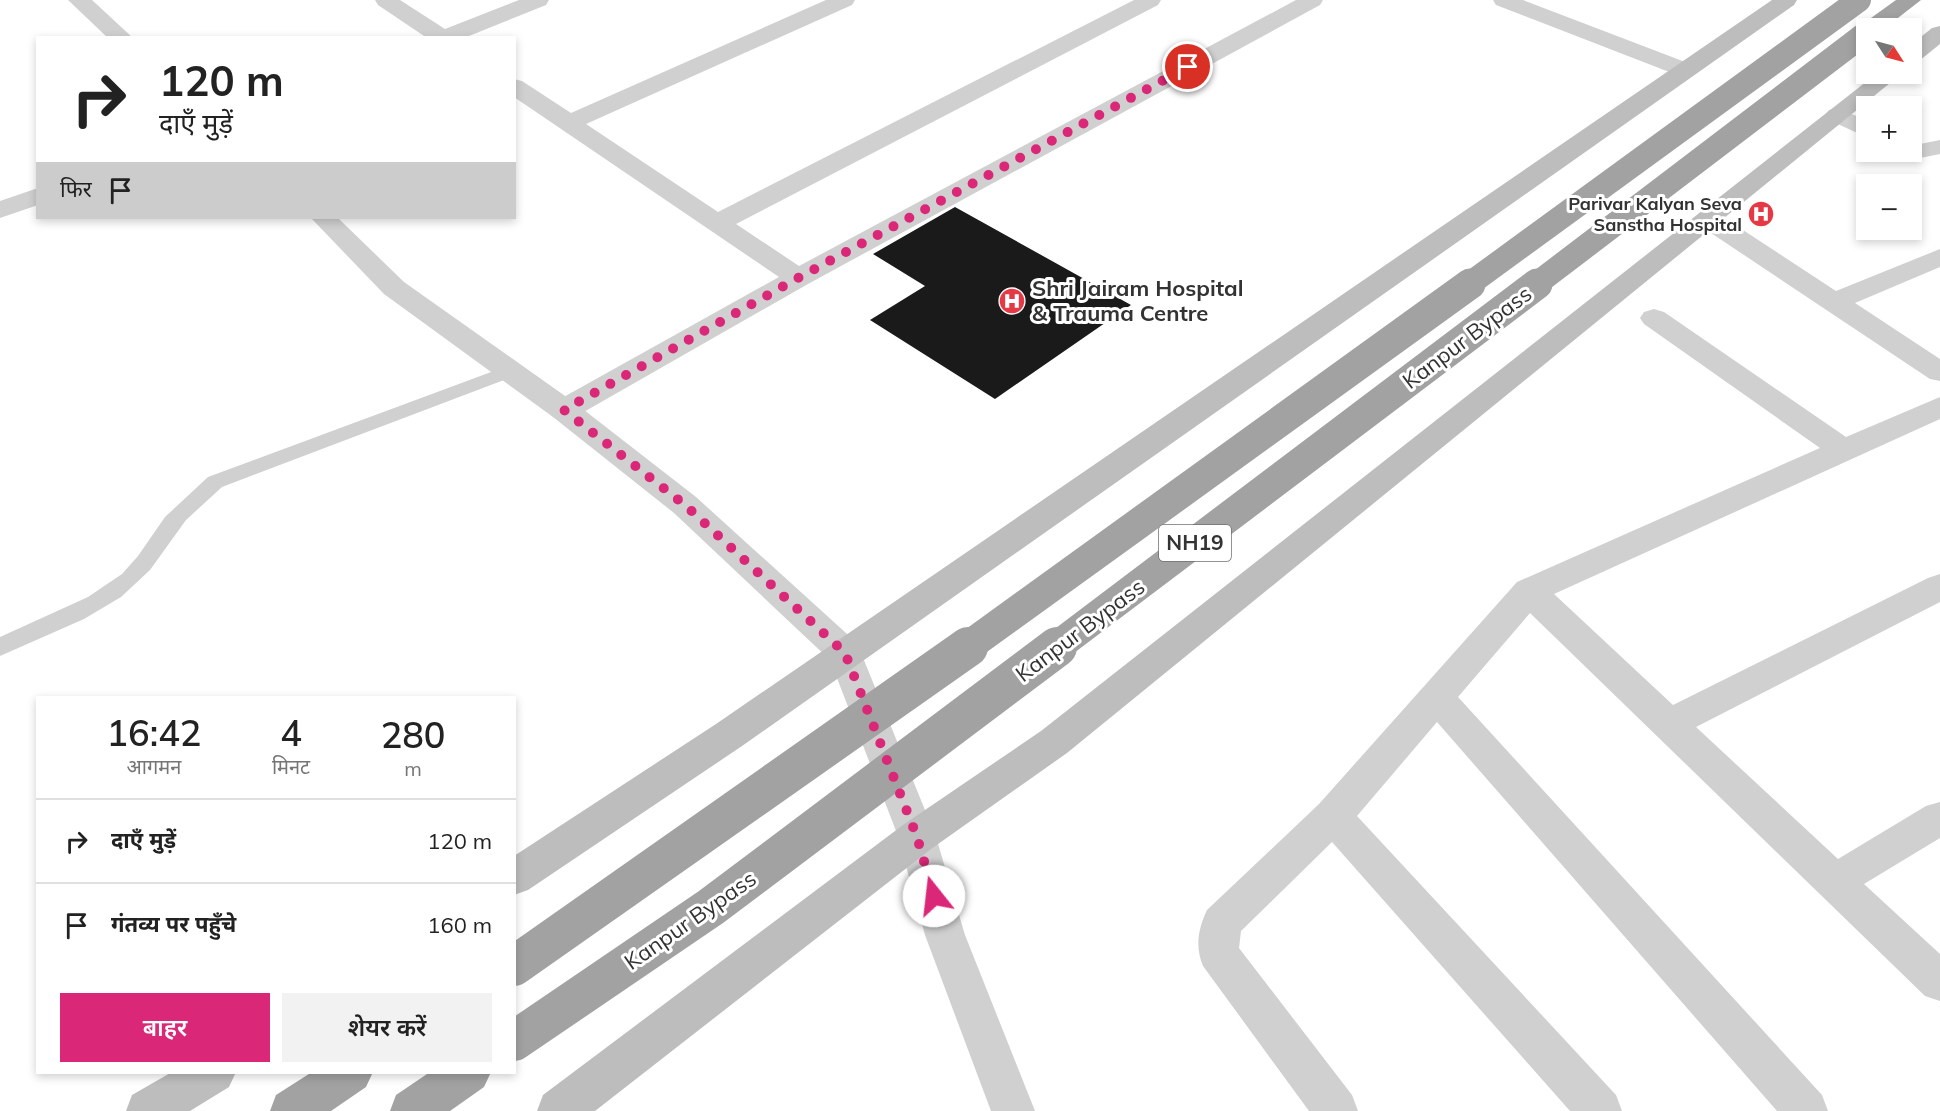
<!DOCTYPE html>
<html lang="hi">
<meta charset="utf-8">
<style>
body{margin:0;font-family:Mulish,"Noto Sans Devanagari",sans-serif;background:#f2f2f2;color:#222;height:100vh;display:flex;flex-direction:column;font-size:22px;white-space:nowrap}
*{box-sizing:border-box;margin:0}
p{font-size:20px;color:#767676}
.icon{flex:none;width:33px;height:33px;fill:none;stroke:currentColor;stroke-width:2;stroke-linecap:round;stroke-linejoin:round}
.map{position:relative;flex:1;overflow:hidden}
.sheet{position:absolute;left:36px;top:696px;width:480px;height:378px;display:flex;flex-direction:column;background:#fff;border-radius:0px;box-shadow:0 3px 9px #0003}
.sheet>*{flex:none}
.top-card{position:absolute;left:36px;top:36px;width:480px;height:183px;border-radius:0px;box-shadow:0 3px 9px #0003;background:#fff;color:#222;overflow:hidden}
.needle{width:39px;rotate:126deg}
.buttons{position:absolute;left:1856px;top:18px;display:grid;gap:12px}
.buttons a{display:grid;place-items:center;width:66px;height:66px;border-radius:0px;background:#fff;box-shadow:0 3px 9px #0003;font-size:30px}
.pin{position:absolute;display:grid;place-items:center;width:51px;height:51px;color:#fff;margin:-26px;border:3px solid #fff;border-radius:50%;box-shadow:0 2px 6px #0007}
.me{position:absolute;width:66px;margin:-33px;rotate:344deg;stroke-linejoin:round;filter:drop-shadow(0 0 4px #0008)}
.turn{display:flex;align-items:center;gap:21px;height:126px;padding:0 24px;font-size:27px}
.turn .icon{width:78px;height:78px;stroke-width:2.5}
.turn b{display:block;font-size:42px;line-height:51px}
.then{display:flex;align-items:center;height:57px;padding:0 24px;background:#0003;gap:12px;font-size:22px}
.eta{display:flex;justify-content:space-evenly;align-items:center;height:102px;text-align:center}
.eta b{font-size:36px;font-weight:600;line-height:42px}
.button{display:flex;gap:12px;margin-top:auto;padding:12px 24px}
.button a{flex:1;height:69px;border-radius:0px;background:#db2777;color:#fff;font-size:24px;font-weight:600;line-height:69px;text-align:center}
.button a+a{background:#f2f2f2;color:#222}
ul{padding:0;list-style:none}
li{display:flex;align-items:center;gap:18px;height:84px;padding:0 24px;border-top:2px solid #e0e0e0}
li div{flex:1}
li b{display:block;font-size:22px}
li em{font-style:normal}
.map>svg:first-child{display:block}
.building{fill:#1a1a1a}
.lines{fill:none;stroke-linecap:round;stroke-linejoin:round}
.service{fill:#d0d0d0;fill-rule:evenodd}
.minor{fill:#d0d0d0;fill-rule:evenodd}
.tertiary{fill:#d0d0d0;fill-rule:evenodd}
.secondary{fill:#bdbdbd;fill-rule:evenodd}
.trunk{fill:#a2a2a2;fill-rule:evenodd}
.trunk-bridge-far2{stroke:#a2a2a2;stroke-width:24}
.trunk-bridge-far1{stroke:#a2a2a2;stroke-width:31}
.trunk-bridge{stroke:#a2a2a2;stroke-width:40}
.route{stroke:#db2777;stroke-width:10;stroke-dasharray:0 18}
.labels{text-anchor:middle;stroke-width:6;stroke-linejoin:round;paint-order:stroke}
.far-poi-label{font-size:18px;font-weight:bold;fill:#333;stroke:#fff;text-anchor:end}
.shield{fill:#fff;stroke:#707070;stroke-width:1.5}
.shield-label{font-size:21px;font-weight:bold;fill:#333}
.poi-label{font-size:22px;font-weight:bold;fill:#333;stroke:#fff;text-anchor:start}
.street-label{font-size:22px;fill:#333;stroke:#fff}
</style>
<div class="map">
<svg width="1940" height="1111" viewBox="0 0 1940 1111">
<rect width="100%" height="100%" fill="#fff"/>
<path class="building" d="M 955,207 L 1131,305 L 995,399 L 870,320 L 925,286 L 873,254 Z"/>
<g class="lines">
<path class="service" d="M 510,365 L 517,367 L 519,371 L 517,375 L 222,487 L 186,520 L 150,570 L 121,597 L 84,619 L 0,656 L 0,637 L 88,597 L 122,574 L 138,556 L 165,517 L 208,477 Z"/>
<g class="minor">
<path d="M 375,0 L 400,0 L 445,29 L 519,0 L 549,0 L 546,5 L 464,38 L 427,38 L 378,5 Z"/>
<path d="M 826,0 L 855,0 L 852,5 L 586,124 L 718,212 L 1134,0 L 1161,0 L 1158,5 L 736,224 L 799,266 L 1296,0 L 1323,0 L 1320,5 L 808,284 L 575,417 L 564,420 L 553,417 L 549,410 L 553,403 L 779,277 L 514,97 L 514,79 L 522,81 L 571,113 Z"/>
<path d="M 1493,0 L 1523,0 L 1693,65 L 1696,70 L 1693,75 L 1685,77 L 1677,75 L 1496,5 Z"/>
<path d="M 1837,108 L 1866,120 L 1866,137 L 1829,120 L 1825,115 L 1829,110 Z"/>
<path d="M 1940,140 L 1940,154 L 1920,158 L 1902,154 L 1900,152 L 1911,152 L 1911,142 L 1920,144 Z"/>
<path d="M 38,188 L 38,205 L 0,218 L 0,201 Z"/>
<path d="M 1708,211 L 1717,213 L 1836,291 L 1940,249 L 1940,267 L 1855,303 L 1940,359 L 1940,381 L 1930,379 L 1699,225 L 1695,219 L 1699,213 Z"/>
<path d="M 1654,309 L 1664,312 L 1846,437 L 1940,397 L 1940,419 L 1554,594 L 1673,705 L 1928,578 L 1940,574 L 1940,602 L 1696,727 L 1838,859 L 1926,806 L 1940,802 L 1940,838 L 1864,884 L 1940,954 L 1940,1001 L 1925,996 L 1530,613 L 1458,697 L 1822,1095 L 1828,1111 L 1777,1111 L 1437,722 L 1357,816 L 1616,1095 L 1622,1111 L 1570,1111 L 1332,842 L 1241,931 L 1239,948 L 1352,1095 L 1358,1111 L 1309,1111 L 1203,966 C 1195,947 1198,929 1207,910 L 1319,804 L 1517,582 L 1820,448 L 1644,324 L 1640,318 L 1644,312 Z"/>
<path d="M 917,820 L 931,825 L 936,837 L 965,935 L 1035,1111 L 991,1111 L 925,935 L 898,837 L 903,825 Z"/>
</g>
<g class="tertiary">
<path d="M 68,0 L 92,0 L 133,38 L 108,38 Z"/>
<path d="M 311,218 L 338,218 L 404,282 L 575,403 L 696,497 L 857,643 L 936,837 L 931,849 L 917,854 L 903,849 L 830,660 L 674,513 L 553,417 L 384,294 Z"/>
</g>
<g class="secondary">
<path d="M 1772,0 L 1797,0 L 1794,5 L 742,746 L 528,890 L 514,895 L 514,856 L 716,724 Z"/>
<path d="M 1940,26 L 1940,44 L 1919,61 L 1911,63 L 1911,45 L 1932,28 Z"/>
<path d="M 1876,74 L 1901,74 L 1067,753 L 931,849 L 595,1111 L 537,1111 L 543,1095 L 903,825 L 1041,731 Z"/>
<path d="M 172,1072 L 236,1072 L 229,1087 L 190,1111 L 126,1111 L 132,1095 Z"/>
</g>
<g class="trunk">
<path d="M 1896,0 L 1921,0 L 1885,28 L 1866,28 L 1866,33 L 1864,33 L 1861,28 L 1864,23 Z"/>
<path d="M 312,1072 L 373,1072 L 366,1087 L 331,1111 L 270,1111 L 276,1095 Z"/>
<path d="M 430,1072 L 491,1072 L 484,1087 L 450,1111 L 390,1111 L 396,1095 Z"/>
</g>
<g class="trunk-bridge-far2">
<path d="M 1468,285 L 1859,0"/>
<path d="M 1535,285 L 1866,33"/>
</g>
<g class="trunk-bridge-far1">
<path d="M 966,648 L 1470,284"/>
<path d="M 1055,648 L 1537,284"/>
</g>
<g class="trunk-bridge">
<path d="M 514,966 L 968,647"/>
<path d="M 514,1041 L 711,907 L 1057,647"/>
</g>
</g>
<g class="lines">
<path class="route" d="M 934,896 L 917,837 L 845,653 L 685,505 L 564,410 L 798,278 L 1188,67"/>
</g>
<defs>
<symbol id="hospital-disc" viewBox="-11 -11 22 22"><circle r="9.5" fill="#e63946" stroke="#fff"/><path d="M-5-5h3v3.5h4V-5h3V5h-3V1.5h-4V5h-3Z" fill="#fff"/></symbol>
</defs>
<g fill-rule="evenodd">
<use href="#hospital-disc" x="1746" y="199" width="30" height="30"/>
<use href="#hospital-disc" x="997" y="286" width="30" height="30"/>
</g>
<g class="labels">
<g class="far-poi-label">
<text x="1742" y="210">Parivar Kalyan Seva<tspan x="1742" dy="21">Sanstha Hospital</tspan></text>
</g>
<rect class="shield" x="1159" y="525" width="72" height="36" rx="4.5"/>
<g class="shield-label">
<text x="1195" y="550">NH19</text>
</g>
<g class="poi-label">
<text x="1032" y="296">Shri Jairam Hospital<tspan x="1032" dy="25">&amp; Trauma Centre</tspan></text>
</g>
<g class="street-label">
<text transform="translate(1467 337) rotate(-37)" y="8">Kanpur Bypass</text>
<text transform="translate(1080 630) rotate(-37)" y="8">Kanpur Bypass</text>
<text transform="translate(690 920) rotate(-35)" y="8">Kanpur Bypass</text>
</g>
</g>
</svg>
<div class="buttons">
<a><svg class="needle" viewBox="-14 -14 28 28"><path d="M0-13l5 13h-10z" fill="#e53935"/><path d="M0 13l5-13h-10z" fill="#767676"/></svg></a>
<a>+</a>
<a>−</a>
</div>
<div class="pin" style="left:1188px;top:67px;background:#d93025"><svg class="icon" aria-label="arrive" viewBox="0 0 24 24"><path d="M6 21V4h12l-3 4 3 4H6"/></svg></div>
<svg class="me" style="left:934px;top:896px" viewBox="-20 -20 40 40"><circle r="19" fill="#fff"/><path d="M0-13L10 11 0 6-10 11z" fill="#db2777"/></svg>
<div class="top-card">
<div class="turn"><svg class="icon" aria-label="right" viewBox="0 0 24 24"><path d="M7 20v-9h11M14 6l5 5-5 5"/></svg><div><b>120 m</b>दाएँ मुड़ें</div></div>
<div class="then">फिर<svg class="icon" aria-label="arrive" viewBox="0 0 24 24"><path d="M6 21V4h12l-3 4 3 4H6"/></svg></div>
</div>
<section class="sheet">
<div class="eta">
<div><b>16:42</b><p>आगमन</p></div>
<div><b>4</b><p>मिनट</p></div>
<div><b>280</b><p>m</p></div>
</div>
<ul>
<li><svg class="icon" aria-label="right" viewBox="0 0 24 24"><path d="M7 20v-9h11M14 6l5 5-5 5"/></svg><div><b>दाएँ मुड़ें</b></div><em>120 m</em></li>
<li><svg class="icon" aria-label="arrive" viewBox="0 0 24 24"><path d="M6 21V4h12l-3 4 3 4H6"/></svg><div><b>गंतव्य पर पहुँचे</b></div><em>160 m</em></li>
</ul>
<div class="button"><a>बाहर</a><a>शेयर करें</a></div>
</section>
</div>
